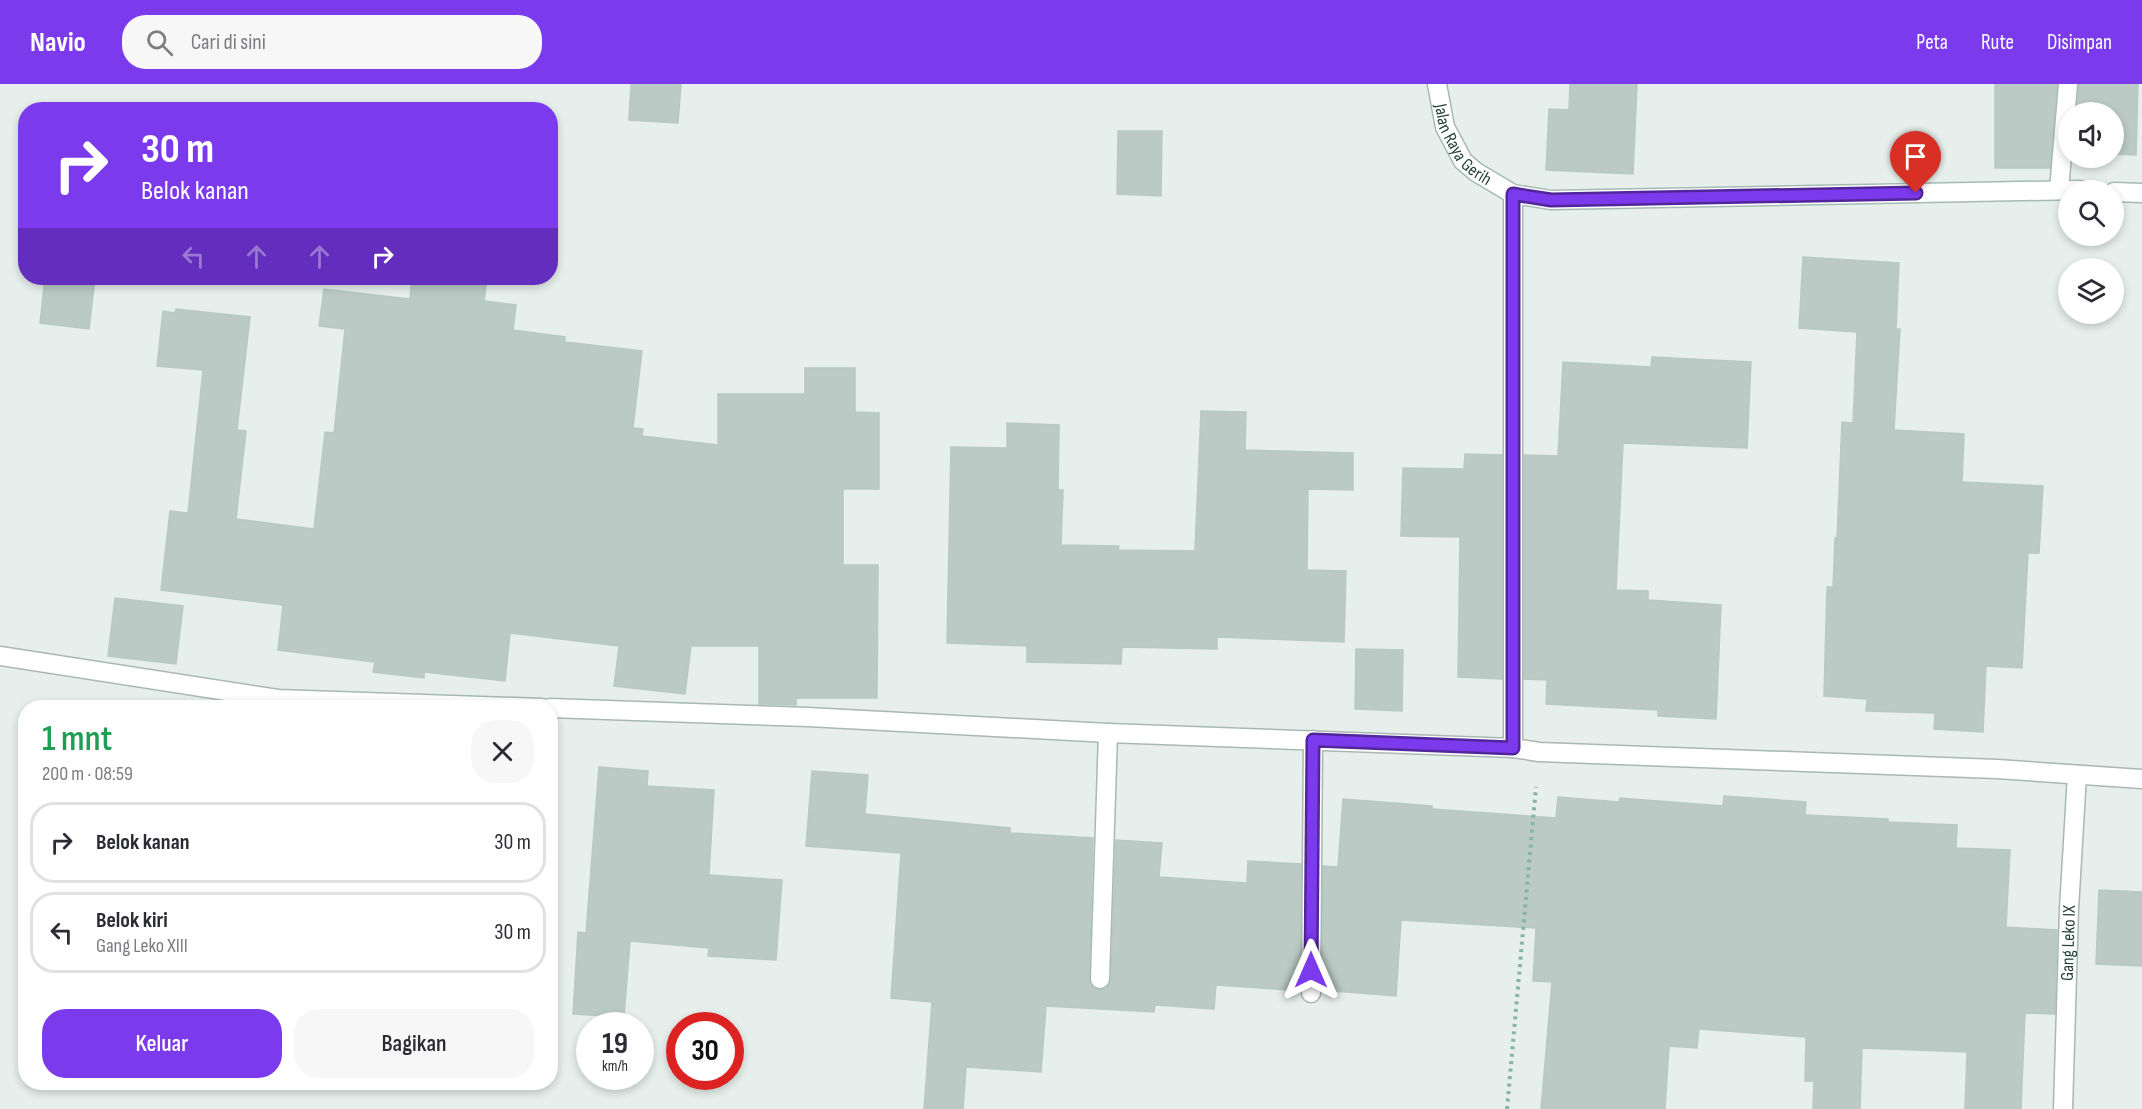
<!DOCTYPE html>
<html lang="id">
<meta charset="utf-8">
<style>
body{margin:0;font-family:"Sofia Sans Condensed",sans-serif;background:#f7f7f7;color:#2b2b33;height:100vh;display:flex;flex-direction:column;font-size:22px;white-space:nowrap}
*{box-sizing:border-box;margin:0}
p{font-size:20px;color:#7c7c81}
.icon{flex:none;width:33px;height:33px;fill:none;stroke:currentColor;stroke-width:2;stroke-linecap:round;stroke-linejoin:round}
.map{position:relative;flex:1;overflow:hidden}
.sheet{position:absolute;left:18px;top:616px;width:540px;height:390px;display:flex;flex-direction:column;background:#fff;border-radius:24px;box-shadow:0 3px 9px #0003}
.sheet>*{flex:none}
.guide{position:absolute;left:18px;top:18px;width:540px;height:183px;border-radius:24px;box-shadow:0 3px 9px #0003;background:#7c3aed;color:#fff;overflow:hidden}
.fabs{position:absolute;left:2058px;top:18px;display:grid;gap:12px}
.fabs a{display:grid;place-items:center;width:66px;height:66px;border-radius:50%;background:#fff;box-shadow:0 3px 9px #0003;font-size:30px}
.speed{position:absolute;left:576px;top:928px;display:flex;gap:12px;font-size:30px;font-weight:700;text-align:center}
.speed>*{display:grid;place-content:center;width:78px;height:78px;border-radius:50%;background:#fff;box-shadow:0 3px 9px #0003;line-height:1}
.speed small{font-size:15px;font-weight:400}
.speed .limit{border:9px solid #d22;background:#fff;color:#111}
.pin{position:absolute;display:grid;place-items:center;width:51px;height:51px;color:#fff;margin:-62px -26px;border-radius:50% 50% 50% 0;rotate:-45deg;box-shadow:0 0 6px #0007}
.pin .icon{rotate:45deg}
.me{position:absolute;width:66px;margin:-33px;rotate:0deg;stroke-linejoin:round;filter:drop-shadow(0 0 4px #0008)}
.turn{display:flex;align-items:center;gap:21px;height:126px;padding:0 24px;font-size:27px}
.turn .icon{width:78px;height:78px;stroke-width:2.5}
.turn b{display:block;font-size:42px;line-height:51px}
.lanes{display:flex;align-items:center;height:57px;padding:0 24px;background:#0003;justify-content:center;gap:30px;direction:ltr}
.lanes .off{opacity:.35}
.round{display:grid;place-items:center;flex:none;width:63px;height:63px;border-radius:24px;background:#f7f7f7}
.overview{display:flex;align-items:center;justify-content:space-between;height:102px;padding:0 24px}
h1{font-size:36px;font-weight:600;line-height:45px;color:#1e9e55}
.action{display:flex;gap:12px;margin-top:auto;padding:12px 24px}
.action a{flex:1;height:69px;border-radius:24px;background:#7c3aed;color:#fff;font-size:24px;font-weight:600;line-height:69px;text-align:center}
.action a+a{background:#f7f7f7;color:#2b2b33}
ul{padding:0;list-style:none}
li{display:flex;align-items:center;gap:18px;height:81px;margin:0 12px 9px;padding:0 12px;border:3px solid #e1e1e2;border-radius:24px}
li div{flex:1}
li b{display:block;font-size:22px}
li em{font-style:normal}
header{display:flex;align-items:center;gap:36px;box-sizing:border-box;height:84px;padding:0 30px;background:#7c3aed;color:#fff}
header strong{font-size:28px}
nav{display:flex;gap:33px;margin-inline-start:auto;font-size:21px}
.search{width:420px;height:54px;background:#f7f7f7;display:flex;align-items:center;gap:15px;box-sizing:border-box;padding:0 21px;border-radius:24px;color:#7c7c81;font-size:22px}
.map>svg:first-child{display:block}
.building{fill:#bbcac4;stroke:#b8c9c2;stroke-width:1.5}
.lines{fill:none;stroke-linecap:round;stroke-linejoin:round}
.street-casing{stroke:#a8b8b2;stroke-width:21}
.secondary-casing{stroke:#a4bbb3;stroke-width:21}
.path{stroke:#86b3a5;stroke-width:4;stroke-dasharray:3 4.5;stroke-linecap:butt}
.street{stroke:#fff;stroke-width:18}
.secondary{stroke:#fff;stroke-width:18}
.route-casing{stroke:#51269a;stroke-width:15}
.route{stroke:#7c3aed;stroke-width:10}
.labels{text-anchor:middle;stroke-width:4.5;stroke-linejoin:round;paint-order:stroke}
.street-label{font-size:18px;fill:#24423a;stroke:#f7fbf9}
</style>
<header>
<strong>Navio</strong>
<div class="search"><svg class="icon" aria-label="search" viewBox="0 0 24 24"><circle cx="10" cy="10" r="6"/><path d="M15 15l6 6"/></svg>Cari di sini</div>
<nav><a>Peta</a><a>Rute</a><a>Disimpan</a></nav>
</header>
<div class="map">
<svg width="2142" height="1025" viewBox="0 0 2142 1025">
<rect width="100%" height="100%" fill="#e6efeb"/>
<g class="building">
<path d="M 631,0 L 681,0 L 678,39 L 629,36 Z"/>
<path d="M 1570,0 L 1637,0 L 1633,90 L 1546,86 L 1549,25 L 1569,26 Z"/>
<path d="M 1995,0 L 2057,0 L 2050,84 L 1995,84 Z"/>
<path d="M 2079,0 L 2138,0 L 2136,71 L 2114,70 L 2114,28 L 2077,28 Z"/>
<path d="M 1118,47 L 1162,47 L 1161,112 L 1117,110 Z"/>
<path d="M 1803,173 L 1899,179 L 1896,245 L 1900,245 L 1894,346 L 1964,350 L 1962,398 L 2043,402 L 2039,469 L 2028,469 L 2022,584 L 1986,582 L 1983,648 L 1934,645 L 1935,629 L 1866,627 L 1867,615 L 1824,612 L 1827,503 L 1833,503 L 1835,454 L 1837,454 L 1842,338 L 1853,339 L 1857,248 L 1799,244 Z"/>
<path d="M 45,194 L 95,194 L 89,245 L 40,239 Z"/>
<path d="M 412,194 L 487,194 L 484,217 L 516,221 L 513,246 L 565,253 L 565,258 L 642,267 L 633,344 L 643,345 L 642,352 L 718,361 L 718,310 L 805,310 L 805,284 L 855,284 L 855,328 L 879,329 L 879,405 L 843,405 L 843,481 L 878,481 L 877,614 L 796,614 L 796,621 L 759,620 L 759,562 L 691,562 L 685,610 L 614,602 L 619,562 L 510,549 L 505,597 L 424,588 L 424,594 L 373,588 L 375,578 L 278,566 L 283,521 L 161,506 L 170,427 L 188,429 L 203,286 L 157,282 L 163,227 L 175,229 L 176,225 L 250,233 L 237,346 L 246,347 L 236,435 L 314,445 L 325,348 L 334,349 L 345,245 L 319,242 L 324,205 L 410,215 Z"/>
<path d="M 1652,273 L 1751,278 L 1747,364 L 1623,359 L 1616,506 L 1648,507 L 1648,516 L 1721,521 L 1716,635 L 1658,632 L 1658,626 L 1546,620 L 1547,596 L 1524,595 L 1524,371 L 1558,372 L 1563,278 L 1651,283 Z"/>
<path d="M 1201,327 L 1246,328 L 1245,366 L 1353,369 L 1353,406 L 1308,405 L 1307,486 L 1346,487 L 1344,558 L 1217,553 L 1217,565 L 1122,563 L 1121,580 L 1027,578 L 1027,562 L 947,559 L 951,363 L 1007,364 L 1007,339 L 1059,341 L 1058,406 L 1063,406 L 1061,461 L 1119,462 L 1118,466 L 1195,467 Z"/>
<path d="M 1465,370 L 1502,371 L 1502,595 L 1458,593 L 1460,453 L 1401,452 L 1403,384 L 1464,385 Z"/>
<path d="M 115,514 L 183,522 L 176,580 L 108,572 Z"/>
<path d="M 1356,565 L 1403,566 L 1402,627 L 1355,625 Z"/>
<path d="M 599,683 L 648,687 L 647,702 L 714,706 L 709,791 L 782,796 L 776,876 L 708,872 L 709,864 L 630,857 L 624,933 L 573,930 L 578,848 L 586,849 Z"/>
<path d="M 812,687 L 868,691 L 865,730 L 1010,744 L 1010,749 L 1093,754 L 1089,895 L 1090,901 L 1099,906 L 1106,905 L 1111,895 L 1116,756 L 1162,759 L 1159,793 L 1247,799 L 1248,777 L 1301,780 L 1300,904 L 1289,903 L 1289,906 L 1216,901 L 1214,925 L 1155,921 L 1154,928 L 1046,922 L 1041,988 L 966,983 L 963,1025 L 924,1025 L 932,918 L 891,914 L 901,769 L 806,762 Z"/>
<path d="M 1724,712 L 1806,718 L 1805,731 L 1888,735 L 1888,738 L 1957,741 L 1956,764 L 2010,766 L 2006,843 L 2057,846 L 2055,930 L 2025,929 L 2021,1025 L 1965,1025 L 1967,968 L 1862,964 L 1860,1025 L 1813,1025 L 1814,997 L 1805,997 L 1806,953 L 1699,945 L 1697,964 L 1669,962 L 1665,1025 L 1541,1025 L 1552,898 L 1533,897 L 1536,844 L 1401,836 L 1396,912 L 1322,906 L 1323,782 L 1338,783 L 1343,715 L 1432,722 L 1432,725 L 1556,734 L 1558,713 L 1619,718 L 1620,714 L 1723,722 Z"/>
<path d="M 2099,806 L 2142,808 L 2142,882 L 2096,880 Z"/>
</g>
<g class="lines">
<defs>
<g id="street">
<path d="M 2059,106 L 2068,0"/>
<path d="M 0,572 L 278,615 L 542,624"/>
<path d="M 550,624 L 808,633 L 1108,649 L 1513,664 L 1539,668 L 1997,685 L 2142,695"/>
<path d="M 1513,664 L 1513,110"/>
<path d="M 1100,895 L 1108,649"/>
<path d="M 1311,909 L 1313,656"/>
<path id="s1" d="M 2063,1025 L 2069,825 L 2077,691"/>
</g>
<g id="secondary">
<path id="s2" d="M 1437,0 L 1445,43 L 1463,77 L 1476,88 L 1513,110 L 1551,116 L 2080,106"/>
<path d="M 2114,108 L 2142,109"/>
</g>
</defs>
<use href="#street" class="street-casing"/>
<use href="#secondary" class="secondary-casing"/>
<path class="path" d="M 1507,1025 L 1536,703"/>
<use href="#street" class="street"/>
<use href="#secondary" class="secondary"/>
</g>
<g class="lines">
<defs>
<path id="route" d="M 1311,886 L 1313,656 L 1513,664 L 1513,110 L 1551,116 L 1916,109"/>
</defs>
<use href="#route" class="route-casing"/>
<use href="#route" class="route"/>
</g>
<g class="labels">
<g class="street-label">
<text dy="6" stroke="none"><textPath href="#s2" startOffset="68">Jalan Raya Gerih</textPath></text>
<text dy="6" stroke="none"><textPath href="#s1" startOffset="166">Gang Leko IX</textPath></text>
</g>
</g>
</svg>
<div class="fabs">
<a><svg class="icon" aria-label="sound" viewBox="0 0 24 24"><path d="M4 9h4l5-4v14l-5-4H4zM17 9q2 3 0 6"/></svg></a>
<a><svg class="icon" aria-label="search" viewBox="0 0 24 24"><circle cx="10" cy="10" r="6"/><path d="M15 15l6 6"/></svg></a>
<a><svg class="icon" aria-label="layers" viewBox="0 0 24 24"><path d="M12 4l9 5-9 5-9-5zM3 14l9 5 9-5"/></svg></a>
</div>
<div class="speed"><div>19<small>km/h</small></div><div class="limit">30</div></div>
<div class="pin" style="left:1916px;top:109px;background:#d93025"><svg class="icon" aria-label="arrive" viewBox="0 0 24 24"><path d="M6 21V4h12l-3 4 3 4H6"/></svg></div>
<svg class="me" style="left:1311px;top:886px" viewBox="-20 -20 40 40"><path d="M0-17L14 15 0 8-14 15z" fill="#7c3aed" stroke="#fff" stroke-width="4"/></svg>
<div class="guide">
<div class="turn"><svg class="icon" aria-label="right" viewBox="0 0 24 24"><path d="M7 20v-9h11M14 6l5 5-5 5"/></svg><div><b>30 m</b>Belok kanan</div></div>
<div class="lanes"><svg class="icon off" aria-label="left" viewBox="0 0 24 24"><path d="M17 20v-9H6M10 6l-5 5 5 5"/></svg><svg class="icon off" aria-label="ahead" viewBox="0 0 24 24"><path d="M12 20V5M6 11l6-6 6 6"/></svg><svg class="icon off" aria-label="ahead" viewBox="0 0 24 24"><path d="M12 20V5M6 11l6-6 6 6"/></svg><svg class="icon" aria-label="right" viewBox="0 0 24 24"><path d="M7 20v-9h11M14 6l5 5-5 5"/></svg></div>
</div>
<section class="sheet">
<div class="overview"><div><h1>1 mnt</h1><p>200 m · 08:59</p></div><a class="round"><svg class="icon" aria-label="close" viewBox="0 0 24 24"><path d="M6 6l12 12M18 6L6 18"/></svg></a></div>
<ul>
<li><svg class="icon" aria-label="right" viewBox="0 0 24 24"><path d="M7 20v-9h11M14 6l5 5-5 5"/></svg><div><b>Belok kanan</b></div><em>30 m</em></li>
<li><svg class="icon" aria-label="left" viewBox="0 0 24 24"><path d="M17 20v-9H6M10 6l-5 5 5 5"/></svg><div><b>Belok kiri</b><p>Gang Leko XIII</p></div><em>30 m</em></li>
</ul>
<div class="action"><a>Keluar</a><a>Bagikan</a></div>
</section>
</div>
